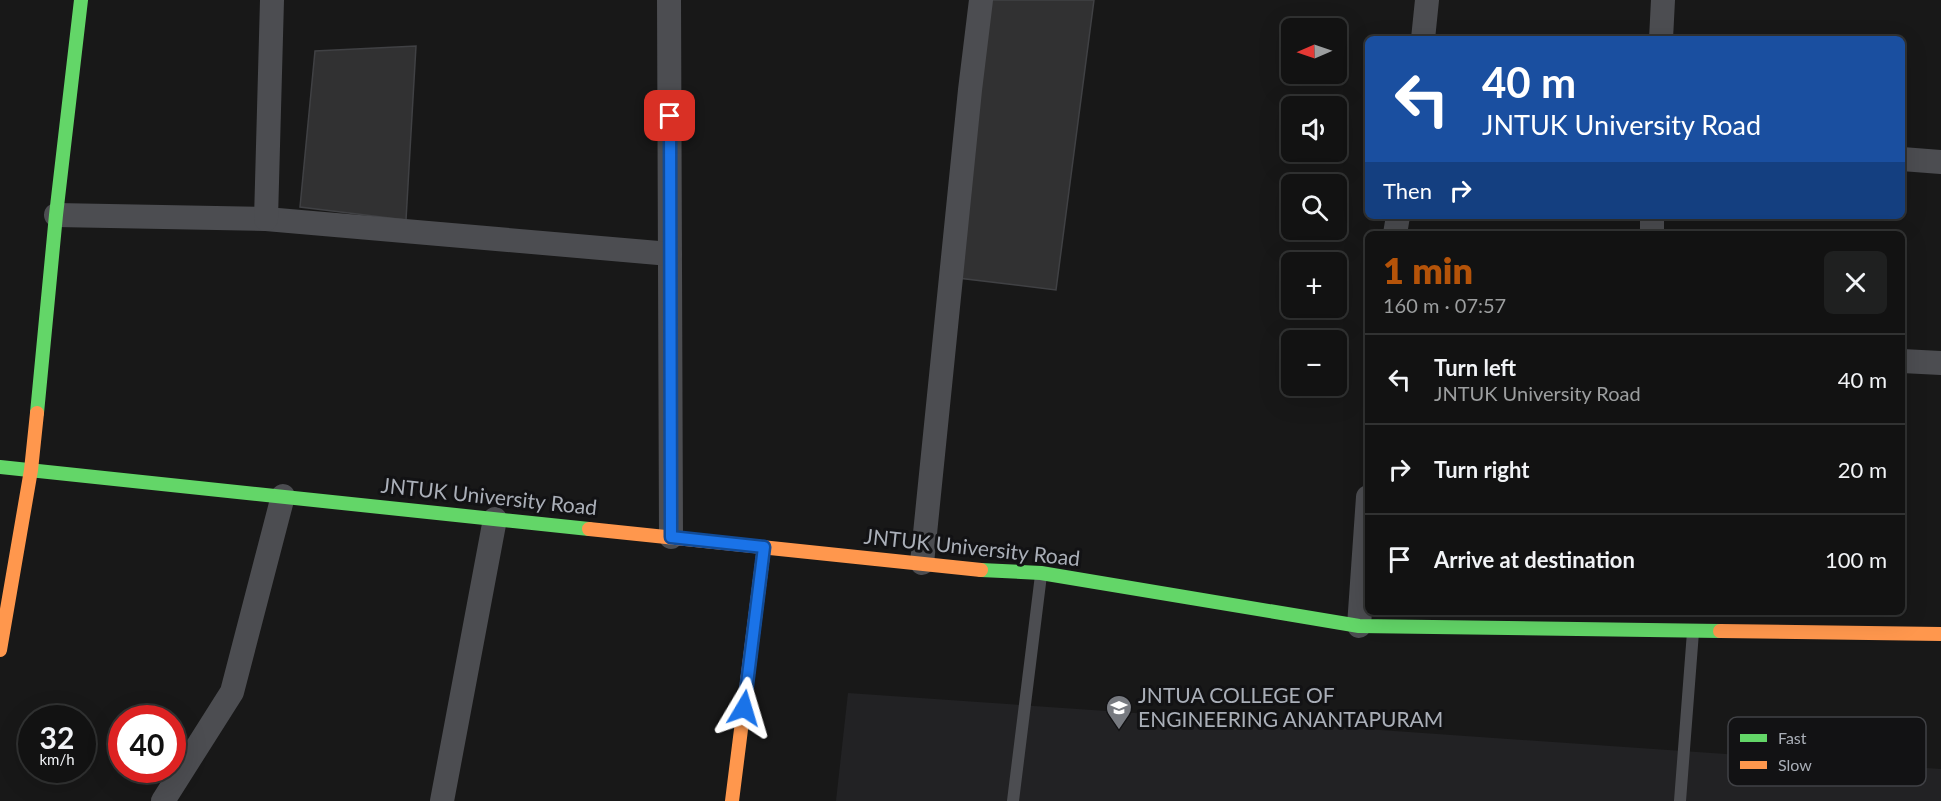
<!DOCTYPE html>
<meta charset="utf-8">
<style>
body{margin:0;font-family:Lato,sans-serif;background:#1f2020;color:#f1f3f6;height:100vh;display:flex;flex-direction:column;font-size:22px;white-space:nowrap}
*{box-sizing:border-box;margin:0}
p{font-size:20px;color:#9c9e9f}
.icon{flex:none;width:33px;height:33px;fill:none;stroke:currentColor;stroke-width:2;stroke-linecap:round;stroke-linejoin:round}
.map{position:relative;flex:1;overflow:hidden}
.sheet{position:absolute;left:1365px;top:231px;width:540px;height:384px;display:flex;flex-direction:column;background:#121212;border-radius:9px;box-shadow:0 6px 24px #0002,0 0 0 2px #313232}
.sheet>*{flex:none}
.top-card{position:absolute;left:1365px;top:36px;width:540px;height:183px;border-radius:9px;box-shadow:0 6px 24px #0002,0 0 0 2px #313232;background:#1a4fa0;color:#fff;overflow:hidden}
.needle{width:39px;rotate:268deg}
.fabs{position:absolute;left:1281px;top:18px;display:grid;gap:12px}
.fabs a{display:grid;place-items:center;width:66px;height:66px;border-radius:9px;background:#121212;box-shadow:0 6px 24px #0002,0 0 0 2px #313232;font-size:30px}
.speed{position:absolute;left:18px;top:705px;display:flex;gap:12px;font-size:30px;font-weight:700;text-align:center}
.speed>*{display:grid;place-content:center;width:78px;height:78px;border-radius:50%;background:#121212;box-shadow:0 6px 24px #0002,0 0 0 2px #313232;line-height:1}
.speed small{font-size:15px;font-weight:400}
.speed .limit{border:9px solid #d22;background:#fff;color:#111}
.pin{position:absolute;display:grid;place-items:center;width:51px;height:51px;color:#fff;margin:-26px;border-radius:12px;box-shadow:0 3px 9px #0006}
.me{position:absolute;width:66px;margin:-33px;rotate:7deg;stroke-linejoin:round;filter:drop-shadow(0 0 4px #0008)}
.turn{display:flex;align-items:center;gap:21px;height:126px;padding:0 18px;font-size:27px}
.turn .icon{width:78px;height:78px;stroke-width:2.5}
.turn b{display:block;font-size:42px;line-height:51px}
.then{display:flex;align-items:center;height:57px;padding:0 18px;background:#0003;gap:12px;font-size:22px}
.round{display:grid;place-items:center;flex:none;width:63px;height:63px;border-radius:9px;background:#1f2020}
.head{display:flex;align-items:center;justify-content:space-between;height:102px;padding:0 18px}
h1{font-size:36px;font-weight:800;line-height:45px;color:#b45309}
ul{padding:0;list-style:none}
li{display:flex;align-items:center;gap:18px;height:90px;padding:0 18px;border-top:2px solid #313232}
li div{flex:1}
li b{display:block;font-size:22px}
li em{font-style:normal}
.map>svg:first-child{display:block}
.built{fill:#222224}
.building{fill:#313132;stroke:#404144;stroke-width:1.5}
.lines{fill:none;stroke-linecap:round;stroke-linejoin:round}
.lane{stroke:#4c4d51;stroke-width:12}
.street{stroke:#4c4d51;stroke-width:24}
.fast{stroke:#63d668;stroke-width:14}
.slow{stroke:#ff974d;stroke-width:14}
.route-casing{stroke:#114b97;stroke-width:15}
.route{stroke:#1a73e8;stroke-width:10}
.labels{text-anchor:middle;stroke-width:6;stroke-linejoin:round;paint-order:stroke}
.street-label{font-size:21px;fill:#aaafb8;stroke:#121214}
.poi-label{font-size:21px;fill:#aaafb8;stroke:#121214;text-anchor:start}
.key{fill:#121214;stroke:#404145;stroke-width:1.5}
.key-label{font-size:16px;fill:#aaafb8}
</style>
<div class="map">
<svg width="1941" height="801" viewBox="0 0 1941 801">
<rect width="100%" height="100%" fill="#181818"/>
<path class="built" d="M 848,693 L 1941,769 L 1941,801 L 836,801 Z"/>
<g class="building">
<path d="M 989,0 L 1094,0 L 1056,290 L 958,278 Z"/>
<path d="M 416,46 L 406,220 L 300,207 L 315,51 Z"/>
</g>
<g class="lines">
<g class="lane">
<path d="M 1013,801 L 1041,575"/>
<path d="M 1680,801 L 1693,632"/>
</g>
<g class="street">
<path d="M 669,0 L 671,537"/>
<path d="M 1423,39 L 1427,0"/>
<path d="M 1661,39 L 1663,0"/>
<path d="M 1902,159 L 1941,162"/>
<path d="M 56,215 L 266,219 L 670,254"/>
<path d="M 266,219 L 272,0"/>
<path d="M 1395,234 L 1398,216"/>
<path d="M 1652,234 L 1652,216"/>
<path d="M 1902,361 L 1941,363"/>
<path d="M 922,563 L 970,90 L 981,0"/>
<path d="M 1359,626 L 1368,497"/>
<path d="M 163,801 L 232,692 L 283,496"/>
<path d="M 442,801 L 495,519"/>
</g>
<g class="fast">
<path d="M 37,413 L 56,215 L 81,0"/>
<path d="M 0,467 L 589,529"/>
<path d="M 981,570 L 1041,573 L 1359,626 L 1720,631"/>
</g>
<g class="slow">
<path d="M 589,529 L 981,570"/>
<path d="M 1720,631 L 1941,634"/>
<path d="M 0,650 L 31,470 L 37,413"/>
<path d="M 732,801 L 764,547"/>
</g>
</g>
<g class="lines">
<defs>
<path id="route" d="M 670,116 L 671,537 L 764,547 L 744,708"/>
</defs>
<use href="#route" class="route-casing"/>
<use href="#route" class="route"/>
</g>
<defs>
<symbol id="university-pin" viewBox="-11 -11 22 30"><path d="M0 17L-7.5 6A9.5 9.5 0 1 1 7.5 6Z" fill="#777a80" stroke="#121214"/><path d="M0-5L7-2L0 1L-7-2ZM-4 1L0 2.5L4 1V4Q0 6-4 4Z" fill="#fff"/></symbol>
</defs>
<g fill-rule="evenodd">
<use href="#university-pin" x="1104" y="693" width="30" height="40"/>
</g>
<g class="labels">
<g class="street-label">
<text transform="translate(489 497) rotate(6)" y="7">JNTUK University Road</text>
<text transform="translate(972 548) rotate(6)" y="7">JNTUK University Road</text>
</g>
<g class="poi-label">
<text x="1138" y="703">JNTUA COLLEGE OF<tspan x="1138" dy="24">ENGINEERING ANANTAPURAM</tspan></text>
</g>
</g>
<rect x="1728" y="717" width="198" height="69" rx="9" class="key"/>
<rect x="1740" y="734" width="27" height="8" fill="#63d668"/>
<rect x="1740" y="761" width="27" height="8" fill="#ff974d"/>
<g class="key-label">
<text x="1778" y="744">Fast</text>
<text x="1778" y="771">Slow</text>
</g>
</svg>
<div class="fabs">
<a><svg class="needle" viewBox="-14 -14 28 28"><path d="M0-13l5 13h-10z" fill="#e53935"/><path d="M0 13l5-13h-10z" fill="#9c9e9f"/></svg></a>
<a><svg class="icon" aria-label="sound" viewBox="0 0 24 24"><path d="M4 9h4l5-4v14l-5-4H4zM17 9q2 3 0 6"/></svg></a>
<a><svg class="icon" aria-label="search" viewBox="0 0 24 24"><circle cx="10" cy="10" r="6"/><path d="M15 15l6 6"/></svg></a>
<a>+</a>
<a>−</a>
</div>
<div class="speed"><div>32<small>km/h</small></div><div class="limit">40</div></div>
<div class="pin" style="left:670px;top:116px;background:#d93025"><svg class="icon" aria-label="arrive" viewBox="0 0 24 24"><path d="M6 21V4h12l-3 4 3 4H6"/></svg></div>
<svg class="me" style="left:744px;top:708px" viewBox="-20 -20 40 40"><path d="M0-17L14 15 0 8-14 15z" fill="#1a73e8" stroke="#fff" stroke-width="4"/></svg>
<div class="top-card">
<div class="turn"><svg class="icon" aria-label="left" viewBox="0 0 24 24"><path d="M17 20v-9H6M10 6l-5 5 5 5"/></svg><div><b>40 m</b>JNTUK University Road</div></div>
<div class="then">Then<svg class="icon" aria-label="right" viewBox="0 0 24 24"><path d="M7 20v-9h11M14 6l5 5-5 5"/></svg></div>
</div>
<section class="sheet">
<div class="head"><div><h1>1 min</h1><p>160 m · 07:57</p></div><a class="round"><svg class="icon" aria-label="close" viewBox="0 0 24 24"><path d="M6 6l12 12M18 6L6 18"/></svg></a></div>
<ul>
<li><svg class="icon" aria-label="left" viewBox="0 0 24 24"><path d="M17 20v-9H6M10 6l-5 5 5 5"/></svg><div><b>Turn left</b><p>JNTUK University Road</p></div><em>40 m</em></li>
<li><svg class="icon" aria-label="right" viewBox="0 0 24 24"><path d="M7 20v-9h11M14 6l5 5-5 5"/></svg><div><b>Turn right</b></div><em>20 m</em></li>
<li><svg class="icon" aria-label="arrive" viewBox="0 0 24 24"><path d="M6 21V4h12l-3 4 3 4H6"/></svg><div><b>Arrive at destination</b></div><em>100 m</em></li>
</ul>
</section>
</div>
